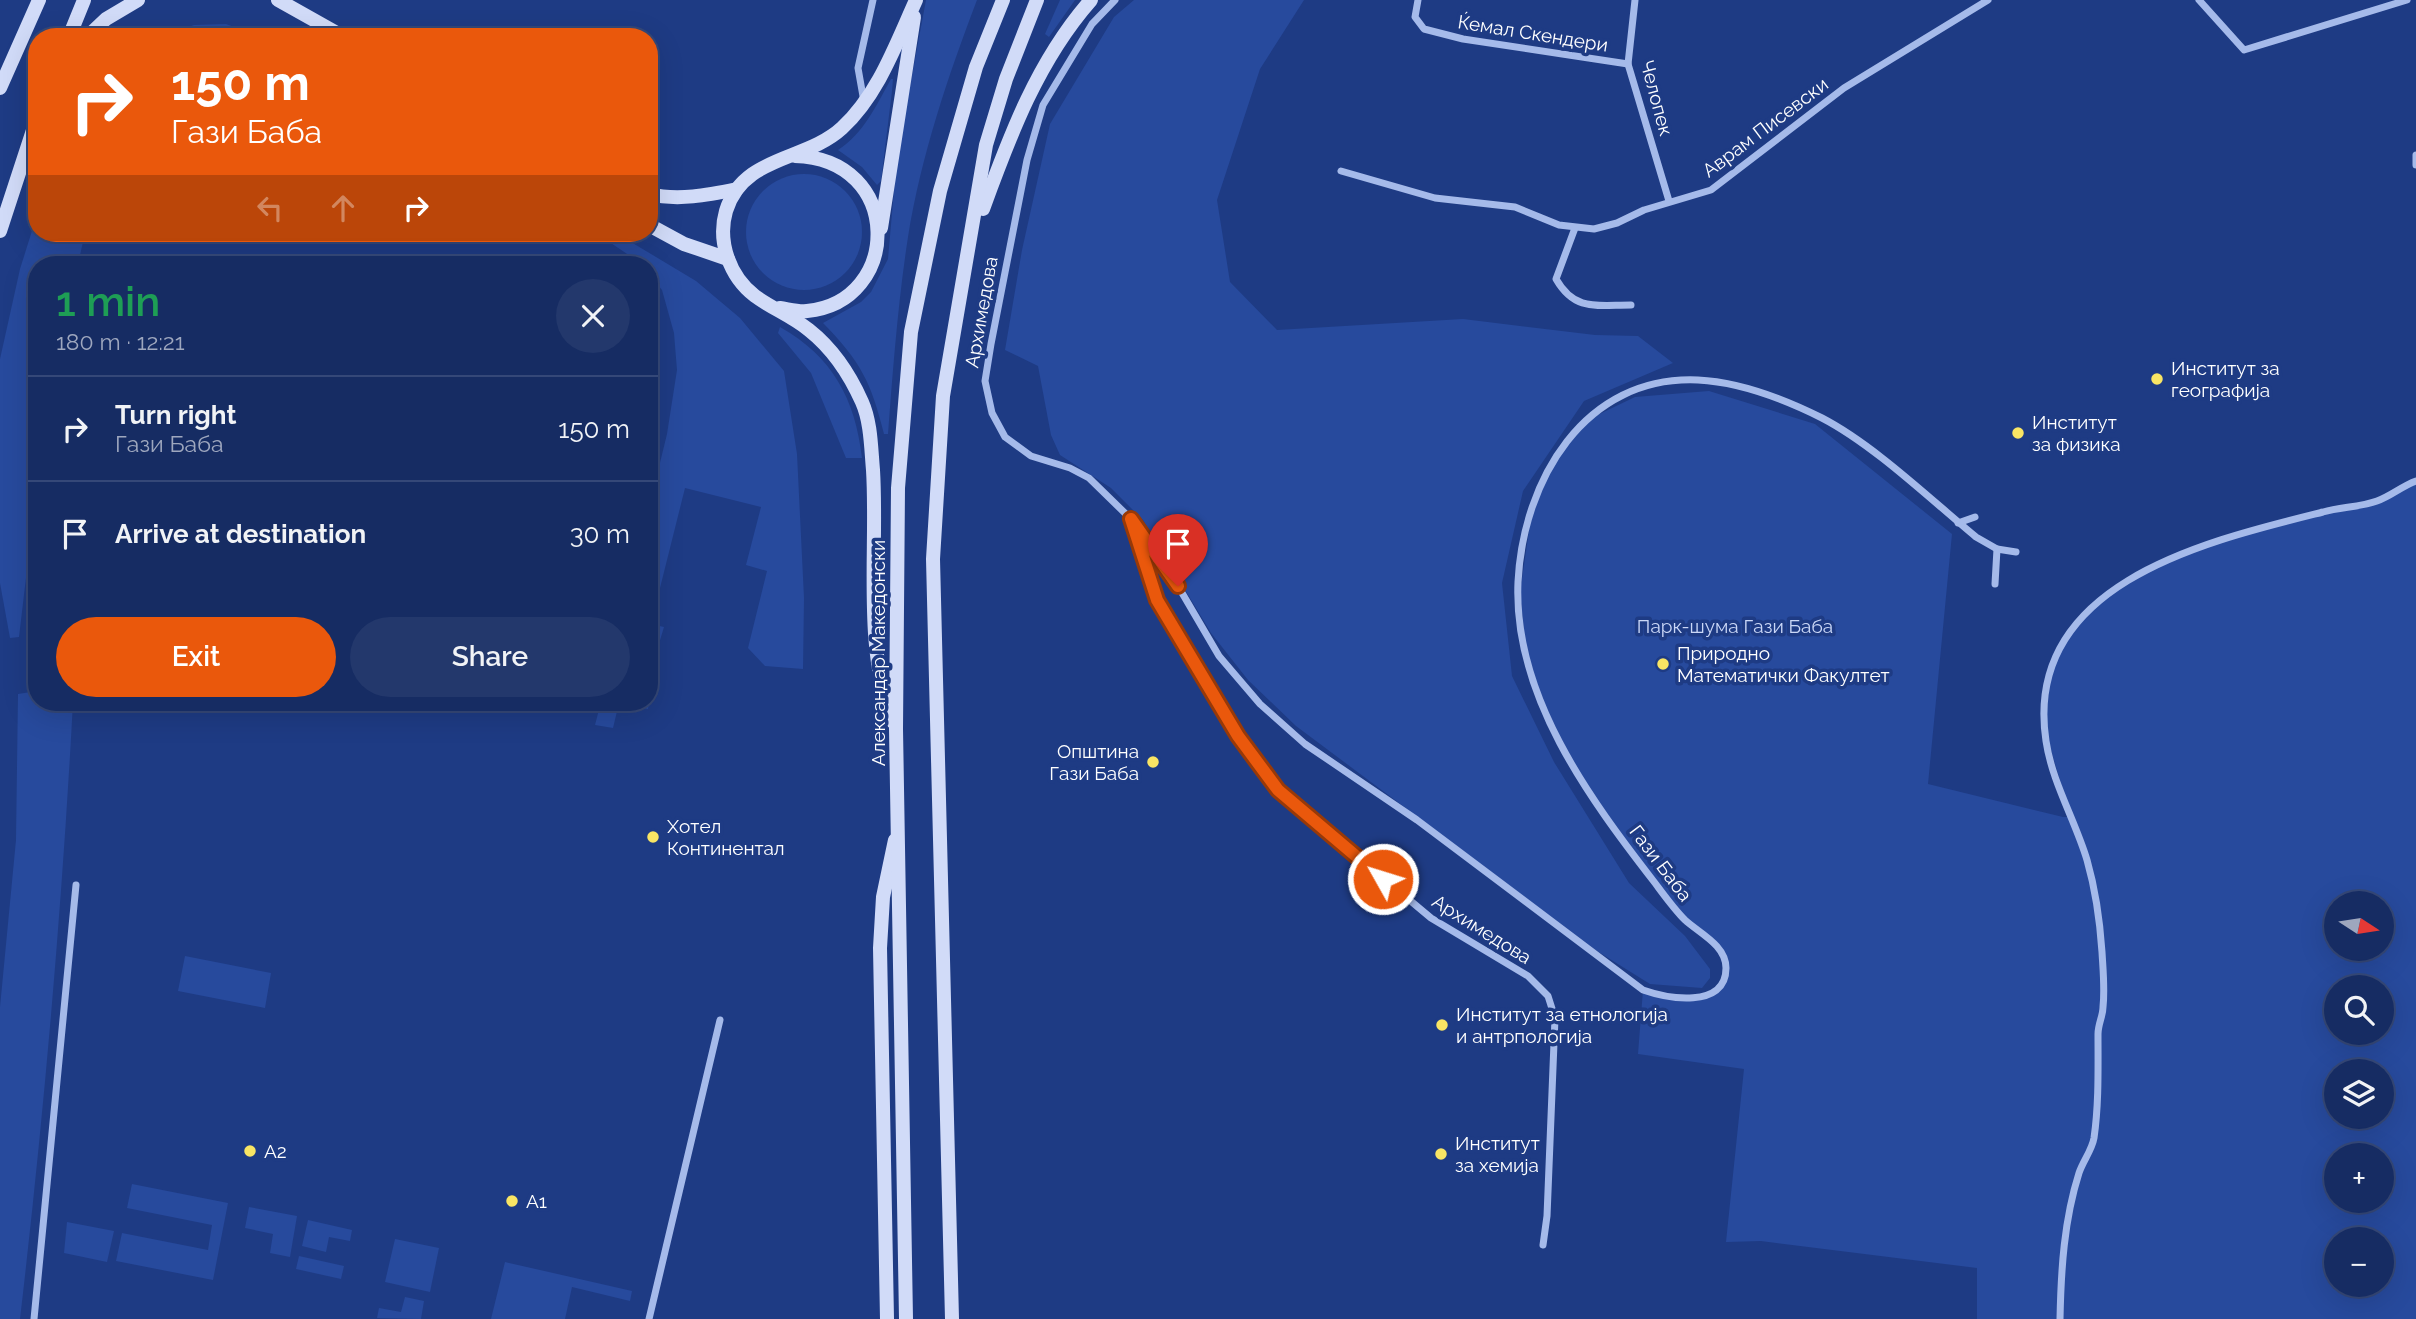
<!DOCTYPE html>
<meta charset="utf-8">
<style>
body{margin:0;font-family:Raleway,sans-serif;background:#23386c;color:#f1f3f6;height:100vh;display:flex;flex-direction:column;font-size:26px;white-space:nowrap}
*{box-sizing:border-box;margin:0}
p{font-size:23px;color:#9ea7be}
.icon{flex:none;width:38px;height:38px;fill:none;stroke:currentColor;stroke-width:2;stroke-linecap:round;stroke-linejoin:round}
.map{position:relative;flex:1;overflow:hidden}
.panel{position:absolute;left:28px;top:256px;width:630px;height:455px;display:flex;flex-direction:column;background:#162c63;border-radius:28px;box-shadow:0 7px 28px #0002,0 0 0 2px #354878}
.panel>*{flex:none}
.banner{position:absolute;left:28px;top:28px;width:630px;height:214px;border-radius:28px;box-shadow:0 7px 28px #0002,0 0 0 2px #354878;background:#ea580c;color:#fff;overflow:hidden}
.needle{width:46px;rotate:102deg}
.fabs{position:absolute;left:2324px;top:891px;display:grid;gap:14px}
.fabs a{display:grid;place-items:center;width:70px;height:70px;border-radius:50%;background:#162c63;box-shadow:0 7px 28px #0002,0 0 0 2px #354878;font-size:35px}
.pin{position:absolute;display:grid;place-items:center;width:60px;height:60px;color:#fff;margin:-72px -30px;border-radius:50% 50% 50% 0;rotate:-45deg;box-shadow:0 0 7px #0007}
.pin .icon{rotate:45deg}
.me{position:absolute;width:77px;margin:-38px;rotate:309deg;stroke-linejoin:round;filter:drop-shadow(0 0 5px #0008)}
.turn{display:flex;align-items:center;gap:24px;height:147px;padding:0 28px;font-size:32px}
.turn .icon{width:91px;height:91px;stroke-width:2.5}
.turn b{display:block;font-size:49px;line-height:60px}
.lanes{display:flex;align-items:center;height:66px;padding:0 28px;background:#0003;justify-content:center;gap:35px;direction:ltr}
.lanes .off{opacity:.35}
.round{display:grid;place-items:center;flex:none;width:74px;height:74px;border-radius:37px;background:#23386c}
.overview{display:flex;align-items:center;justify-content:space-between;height:119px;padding:0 28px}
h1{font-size:42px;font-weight:600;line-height:52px;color:#1e9e55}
.cta{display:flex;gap:14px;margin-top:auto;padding:14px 28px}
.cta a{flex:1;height:80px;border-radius:42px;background:#ea580c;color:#fff;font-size:28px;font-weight:600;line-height:80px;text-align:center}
.cta a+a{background:#23386c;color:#f1f3f6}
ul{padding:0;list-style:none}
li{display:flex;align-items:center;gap:21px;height:105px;padding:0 28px;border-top:2px solid #354878}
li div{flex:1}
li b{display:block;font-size:26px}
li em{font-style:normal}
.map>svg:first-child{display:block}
.green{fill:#274a9d;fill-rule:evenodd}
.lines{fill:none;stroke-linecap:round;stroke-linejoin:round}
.street{stroke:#a5baea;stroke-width:7}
.secondary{stroke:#d1dbf8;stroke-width:14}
.route-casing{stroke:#983908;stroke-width:18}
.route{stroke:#ea580c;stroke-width:12}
.poi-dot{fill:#f9e564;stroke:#1e3b84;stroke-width:2.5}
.labels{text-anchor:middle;stroke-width:7;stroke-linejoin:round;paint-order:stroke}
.street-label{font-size:19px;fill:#fff;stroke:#1e3b84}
.poi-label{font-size:19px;fill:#fff;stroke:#1e3b84;text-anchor:start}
.park-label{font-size:19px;fill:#cad7f7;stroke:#1e3b84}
</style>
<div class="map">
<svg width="2416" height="1319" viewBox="0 0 2416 1319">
<rect width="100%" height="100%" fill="#1e3b84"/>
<g class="green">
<path d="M 926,0 L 977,0 C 948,76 921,156 908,237 C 898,302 893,368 888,434 L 884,434 C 871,382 861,362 823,323 L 861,302 L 871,292 L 888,259 L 897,156 Z"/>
<path d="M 1060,0 L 1075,0 L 1049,37 L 1045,34 Z"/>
<path d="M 1134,0 L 1304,0 L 1260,69 L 1217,200 L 1230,282 L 1277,330 L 1463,319 L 1595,335 L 1638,336 L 1673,363 L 1584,401 L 1523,491 L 1502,583 L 1512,676 L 1554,762 L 1629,883 L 1685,936 L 1710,969 L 1710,978 L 1702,988 L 1650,984 L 1597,951 L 1296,726 L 1248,680 L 1211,633 L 1143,520 L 1111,488 L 1060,455 L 1051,435 L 1038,366 L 1005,350 L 1022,250 L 1050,124 L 1114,17 Z"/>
<path d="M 226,24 L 261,37 L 159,37 L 194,25 Z"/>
<path d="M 891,79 L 893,79 L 892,91 L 881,181 L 877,185 L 862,167 L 838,150 C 864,133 876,106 891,79 Z"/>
<circle cx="804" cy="232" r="58"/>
<path d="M 37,215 L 37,233 L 85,233 L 78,264 L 37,264 L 37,485 L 19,637 L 10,638 L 0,583 L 0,359 L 20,269 Z"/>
<path d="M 596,233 L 616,233 L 696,281 L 740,318 L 784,371 L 797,454 L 804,598 L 803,669 L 765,666 L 748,648 L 767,571 L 746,565 L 761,507 L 685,488 L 651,624 L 664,627 L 658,647 L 649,643 L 649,508 L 667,434 L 677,370 L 674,333 L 662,290 L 649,274 L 649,264 L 642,264 Z"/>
<path d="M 780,327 C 833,357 855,399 862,458 L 846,458 L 811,373 L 778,333 Z"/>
<path d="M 1709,391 L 1815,424 L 1952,534 L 1928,784 L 2063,817 L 2071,817 L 2044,727 L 2052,666 L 2088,608 L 2156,566 L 2234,536 L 2365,504 L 2416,481 L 2416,1319 L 1977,1319 L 1977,1268 L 1761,1241 L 1726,1242 L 1744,1069 L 1638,1054 L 1643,990 L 1677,998 L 1712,993 L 1723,979 L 1723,956 L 1686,921 L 1655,883 L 1582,778 L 1540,705 L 1525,640 L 1520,592 L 1530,524 L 1546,474 L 1587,420 L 1635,397 ZM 2336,903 L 2382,903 L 2382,948 L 2336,948 ZM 2336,987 L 2382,987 L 2382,1032 L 2336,1032 ZM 2336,1071 L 2382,1071 L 2382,1116 L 2336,1116 ZM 2336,1155 L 2382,1155 L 2382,1200 L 2336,1200 ZM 2336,1239 L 2382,1239 L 2382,1284 L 2336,1284 Z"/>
<path d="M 37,691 L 37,702 L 73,702 C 62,908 44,1114 20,1319 L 0,1319 L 0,1007 L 16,840 L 18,694 Z"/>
<path d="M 601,702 L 649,702 L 648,709 L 619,703 L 613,728 L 595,725 Z"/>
<path d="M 185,956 L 271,973 L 265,1008 L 178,991 Z"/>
<path d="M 132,1184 L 228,1203 L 213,1280 L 116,1261 L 122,1233 L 208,1250 L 212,1225 L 127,1208 Z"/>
<path d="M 249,1207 L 297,1216 L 290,1257 L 270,1253 L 273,1234 L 245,1228 Z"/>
<path d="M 308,1220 L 352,1230 L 350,1241 L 329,1237 L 326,1252 L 302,1246 Z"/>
<path d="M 67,1222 L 114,1231 L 107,1262 L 64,1253 Z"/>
<path d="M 395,1239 L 439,1248 L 430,1292 L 385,1282 Z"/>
<path d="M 299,1256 L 344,1266 L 341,1279 L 296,1269 Z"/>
<path d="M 505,1262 L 632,1291 L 630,1301 L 572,1287 L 565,1319 L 491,1319 Z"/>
<path d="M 405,1297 L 424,1301 L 421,1319 L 377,1318 L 379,1308 L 401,1312 Z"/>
</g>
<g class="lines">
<g class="street">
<path d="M 1115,0 L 1092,24 L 1043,105 L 1027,160 L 991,344 L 985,381 L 992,413 L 1005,437 L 1031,456 L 1070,468 L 1089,478 L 1131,519 L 1157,600 L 1238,736 L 1278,790 L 1431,918 L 1528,976 L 1548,996 L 1555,1018 L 1547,1216 L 1543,1245"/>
<path d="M 1418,0 L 1415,17 L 1424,29 L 1463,39 L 1628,64"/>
<path d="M 1635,0 L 1628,64 L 1669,201"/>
<path d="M 2199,0 L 2244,50 L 2407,0"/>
<path d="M 864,102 L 858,68 L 873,0"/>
<path d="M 2416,155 L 2416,165"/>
<path d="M 1341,171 L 1435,198 L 1515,207 L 1559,225 L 1594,229 L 1617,223 L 1644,210 L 1711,190 L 1844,88 L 1988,0"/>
<path d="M 1575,228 L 1556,279 C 1575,312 1597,305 1631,305"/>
<path d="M 1131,519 L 1178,586 L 1219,656 L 1260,704 L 1305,744 L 1417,820 L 1643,990 C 1666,998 1726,1010 1726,968 C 1726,945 1699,933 1685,920 C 1674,909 1664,895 1655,883 C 1589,798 1513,695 1518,582 C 1523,481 1584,375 1698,380 C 1740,382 1784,399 1822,418 C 1874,445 1930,499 1976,537 L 1997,549 L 2016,552"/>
<path d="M 1958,523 L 1975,517"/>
<path d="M 1995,584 L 1997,549"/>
<path d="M 34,1319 L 76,885"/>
<path d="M 649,1319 L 720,1020"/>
<path d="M 2060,1319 C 2061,1270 2064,1220 2079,1173 C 2083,1161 2092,1150 2094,1138 C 2099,1103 2098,1068 2098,1034 C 2098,1024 2103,1016 2103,1007 C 2105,989 2103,970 2102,952 C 2100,922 2095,888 2087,860 C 2075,820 2052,782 2046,741 C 2022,583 2207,541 2323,512 C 2341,507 2360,507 2377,501 C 2391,496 2402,486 2416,481"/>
</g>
<g class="secondary">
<path d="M 278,0 L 344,37"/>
<path d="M 69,37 L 84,0"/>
<path d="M 87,37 L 106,19 L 138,0"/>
<path d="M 0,88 L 39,0"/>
<path d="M 649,194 C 678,201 708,195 737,189"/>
<path d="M 983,209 C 1010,135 1038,60 1091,0"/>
<path d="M 649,225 L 684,244 L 728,259"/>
<path d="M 881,228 L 914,17"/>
<path d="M 0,231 L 37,118"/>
<path d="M 780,308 C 788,309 798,312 807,311 C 902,302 904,159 795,156"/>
<path d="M 893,722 C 863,647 878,550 873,470 C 871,448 871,422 862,402 C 850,375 833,349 809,330 C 792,316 771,308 755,296 C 730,277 717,242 726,211 C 743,155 805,162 842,128 C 878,95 896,44 916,0"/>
<path d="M 887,1319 L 880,948 L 883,897 L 895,840"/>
<path d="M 906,1319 L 896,729 L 898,488 L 911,332 L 940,191 L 976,67 L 1003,0"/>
<path d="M 952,1319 L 933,559 L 943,396 L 986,145 L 1006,79 L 1037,0"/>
</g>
</g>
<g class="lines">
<defs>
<path id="route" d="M 1178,586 L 1131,519 L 1157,600 L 1238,736 L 1278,790 L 1383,879"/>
</defs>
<use href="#route" class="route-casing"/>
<use href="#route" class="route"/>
</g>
<g class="poi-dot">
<circle cx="2157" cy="379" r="7"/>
<circle cx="2018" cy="433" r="7"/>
<circle cx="1663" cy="664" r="7"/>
<circle cx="1153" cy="762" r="7"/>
<circle cx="653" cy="837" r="7"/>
<circle cx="1442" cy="1025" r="7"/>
<circle cx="250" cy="1151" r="7"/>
<circle cx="1441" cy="1154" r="7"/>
<circle cx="512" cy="1201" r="7"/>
</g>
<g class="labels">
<g class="street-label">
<text transform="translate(1533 33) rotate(9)" y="7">Ќемал Скендери</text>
<text transform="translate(1657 98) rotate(75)" y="7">Челопек</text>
<text transform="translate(1765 127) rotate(-37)" y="7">Аврам Писевски</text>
<text transform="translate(981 312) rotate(-80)" y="7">Архимедова</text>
<text transform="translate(878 653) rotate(-90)" y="7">Александар Македонски</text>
<text transform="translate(1661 863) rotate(53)" y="7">Гази Баба</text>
<text transform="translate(1482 929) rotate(32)" y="7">Архимедова</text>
</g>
<g class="poi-label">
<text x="2171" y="375">Институт за<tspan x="2171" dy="22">географија</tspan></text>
<text x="2032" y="429">Институт<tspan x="2032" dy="22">за физика</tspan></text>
<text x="1677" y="660">Природно<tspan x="1677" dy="22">Математички Факултет</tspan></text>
<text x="1139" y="758" text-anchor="end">Општина<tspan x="1139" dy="22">Гази Баба</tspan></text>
<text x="667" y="833">Хотел<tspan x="667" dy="22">Континентал</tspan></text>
<text x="1456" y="1021">Институт за етнологија<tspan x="1456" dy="22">и антрпологија</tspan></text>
<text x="1455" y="1150">Институт<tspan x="1455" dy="22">за хемија</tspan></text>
<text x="264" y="1158">А2</text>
<text x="526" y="1208">А1</text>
</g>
<g class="park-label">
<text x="1735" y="633">Парк-шума Гази Баба</text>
</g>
</g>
</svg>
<div class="fabs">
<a><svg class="needle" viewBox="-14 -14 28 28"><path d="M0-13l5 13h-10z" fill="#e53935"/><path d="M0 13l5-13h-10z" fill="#9ea7be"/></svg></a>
<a><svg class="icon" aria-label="search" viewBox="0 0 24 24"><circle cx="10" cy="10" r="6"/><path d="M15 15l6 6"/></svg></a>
<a><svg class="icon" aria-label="layers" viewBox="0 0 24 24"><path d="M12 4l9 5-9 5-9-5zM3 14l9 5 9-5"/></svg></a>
<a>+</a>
<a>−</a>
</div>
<div class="pin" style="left:1178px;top:586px;background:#d93025"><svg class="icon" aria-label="arrive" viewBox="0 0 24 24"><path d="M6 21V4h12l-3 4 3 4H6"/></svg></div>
<svg class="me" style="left:1383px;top:879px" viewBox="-20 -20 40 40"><circle r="17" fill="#ea580c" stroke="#fff" stroke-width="3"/><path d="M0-11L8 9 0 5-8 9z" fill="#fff"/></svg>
<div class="banner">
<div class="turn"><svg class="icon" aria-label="right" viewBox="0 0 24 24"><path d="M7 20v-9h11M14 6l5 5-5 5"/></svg><div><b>150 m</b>Гази Баба</div></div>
<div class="lanes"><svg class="icon off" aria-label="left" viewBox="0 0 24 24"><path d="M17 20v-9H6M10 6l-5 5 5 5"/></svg><svg class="icon off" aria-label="ahead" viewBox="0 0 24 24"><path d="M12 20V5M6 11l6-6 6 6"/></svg><svg class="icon" aria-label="right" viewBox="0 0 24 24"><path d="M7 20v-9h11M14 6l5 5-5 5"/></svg></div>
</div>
<section class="panel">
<div class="overview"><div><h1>1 min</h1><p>180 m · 12:21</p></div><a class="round"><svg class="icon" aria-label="close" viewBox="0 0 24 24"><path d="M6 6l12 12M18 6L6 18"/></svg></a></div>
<ul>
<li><svg class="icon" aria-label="right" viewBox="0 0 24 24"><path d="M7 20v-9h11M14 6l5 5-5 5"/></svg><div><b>Turn right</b><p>Гази Баба</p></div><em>150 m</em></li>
<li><svg class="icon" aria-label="arrive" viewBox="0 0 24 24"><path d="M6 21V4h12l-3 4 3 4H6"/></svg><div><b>Arrive at destination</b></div><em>30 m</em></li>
</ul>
<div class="cta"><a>Exit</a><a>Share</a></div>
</section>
</div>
